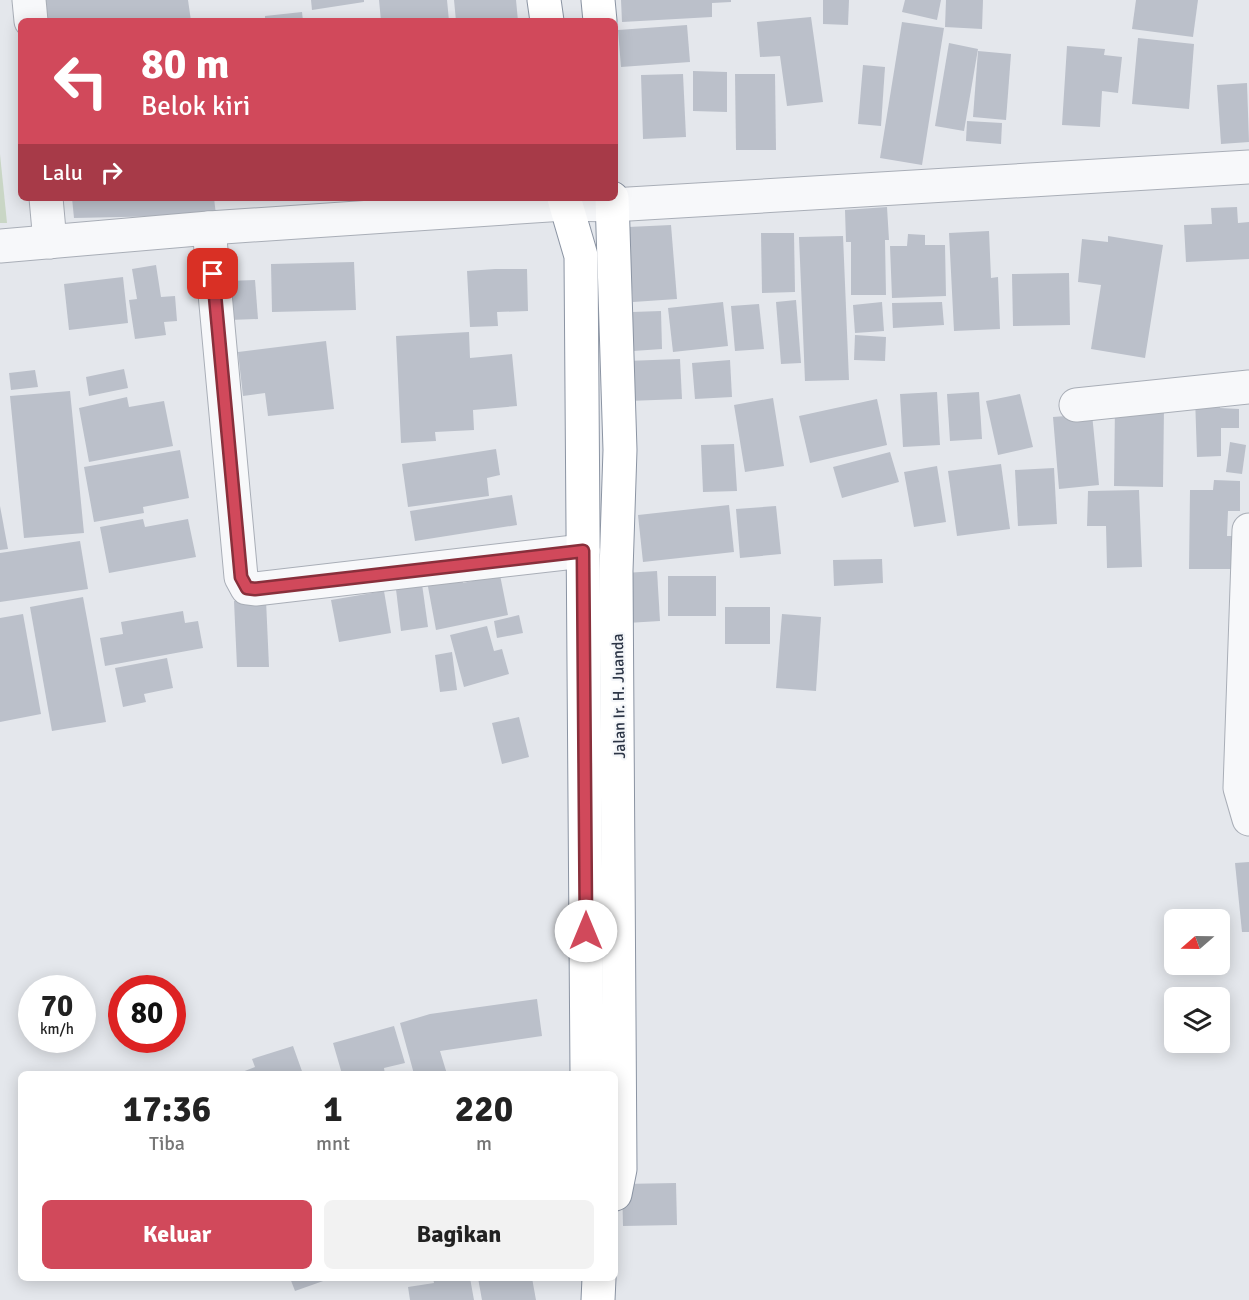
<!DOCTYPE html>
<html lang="id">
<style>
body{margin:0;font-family:Signika,sans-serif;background:#f2f2f2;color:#222;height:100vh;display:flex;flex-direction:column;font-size:22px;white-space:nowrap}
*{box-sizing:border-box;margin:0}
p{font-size:20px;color:#767676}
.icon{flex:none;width:33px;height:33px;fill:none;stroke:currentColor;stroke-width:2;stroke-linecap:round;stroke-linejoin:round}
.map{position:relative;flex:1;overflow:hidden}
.panel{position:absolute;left:18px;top:1071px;width:600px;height:210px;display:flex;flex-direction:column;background:#fff;border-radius:9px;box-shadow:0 3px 15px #0003}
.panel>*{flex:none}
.guide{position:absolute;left:18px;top:18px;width:600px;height:183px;border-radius:9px;box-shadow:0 3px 15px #0003;background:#d1495b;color:#fff;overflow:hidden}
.needle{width:39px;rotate:250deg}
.buttons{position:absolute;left:1164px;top:909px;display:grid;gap:12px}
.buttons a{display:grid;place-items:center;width:66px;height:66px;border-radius:9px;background:#fff;box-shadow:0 3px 15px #0003;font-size:30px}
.speed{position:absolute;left:18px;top:975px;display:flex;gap:12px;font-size:30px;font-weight:700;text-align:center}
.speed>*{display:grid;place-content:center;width:78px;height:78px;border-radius:50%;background:#fff;box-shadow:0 3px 15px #0003;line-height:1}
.speed small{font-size:15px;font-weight:400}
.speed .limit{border:9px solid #d22;background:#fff;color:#111}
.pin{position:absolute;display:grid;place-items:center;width:51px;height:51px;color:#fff;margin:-26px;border-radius:12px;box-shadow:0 3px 9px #0006}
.me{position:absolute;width:66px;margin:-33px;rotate:0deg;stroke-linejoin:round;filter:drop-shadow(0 0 4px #0008)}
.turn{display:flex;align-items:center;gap:21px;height:126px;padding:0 24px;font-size:27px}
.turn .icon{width:78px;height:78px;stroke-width:2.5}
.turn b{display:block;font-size:42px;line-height:51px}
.then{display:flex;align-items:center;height:57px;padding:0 24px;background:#0003;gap:12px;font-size:22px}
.eta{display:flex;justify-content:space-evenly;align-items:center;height:102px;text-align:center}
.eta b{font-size:36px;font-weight:700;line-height:42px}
.action{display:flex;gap:12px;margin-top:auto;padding:12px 24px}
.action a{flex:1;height:69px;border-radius:9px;background:#d1495b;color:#fff;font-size:24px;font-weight:700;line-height:69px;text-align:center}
.action a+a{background:#f2f2f2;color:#222}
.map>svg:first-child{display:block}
.green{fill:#c9d6c5}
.building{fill:#bbc0ca}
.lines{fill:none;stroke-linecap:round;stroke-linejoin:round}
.minor-casing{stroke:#a9aeb7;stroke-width:35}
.highway-casing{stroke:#8b94a3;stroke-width:35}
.minor{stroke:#f7f8fa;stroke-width:33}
.highway{stroke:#fff;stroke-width:33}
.route-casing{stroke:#882f3b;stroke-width:15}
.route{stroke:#d1495b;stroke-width:10}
.labels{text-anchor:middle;stroke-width:4.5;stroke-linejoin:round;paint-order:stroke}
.street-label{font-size:16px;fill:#2b3445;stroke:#f4f6f9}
</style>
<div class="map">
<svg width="1249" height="1300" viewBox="0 0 1249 1300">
<rect width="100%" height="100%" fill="#e4e7ec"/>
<path class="green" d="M 0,154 L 7,223 L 0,223 Z"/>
<g class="building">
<path d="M 39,0 L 188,0 L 191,21 L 39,21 Z"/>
<path d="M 311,0 L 364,0 L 364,2 L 312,10 Z"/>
<path d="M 379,0 L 447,0 L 449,21 L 381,21 Z"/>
<path d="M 454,0 L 516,0 L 518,21 L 456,21 Z"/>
<path d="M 621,0 L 731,0 L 731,2 L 712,3 L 712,17 L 622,22 Z"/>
<path d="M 823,0 L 849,0 L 848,25 L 823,24 Z"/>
<path d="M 905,0 L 941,0 L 937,20 L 902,12 Z"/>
<path d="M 946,0 L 983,0 L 982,29 L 945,27 Z"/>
<path d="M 1136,0 L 1198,0 L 1193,37 L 1132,29 Z"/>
<path d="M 302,12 L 303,21 L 265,21 L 265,16 Z"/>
<path d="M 811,17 L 823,102 L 787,106 L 780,56 L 760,57 L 757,22 Z"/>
<path d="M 902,22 L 944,28 L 922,165 L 880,158 Z"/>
<path d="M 687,25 L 690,62 L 621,67 L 618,30 Z"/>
<path d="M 1138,38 L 1194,44 L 1189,109 L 1132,104 Z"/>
<path d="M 949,43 L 978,49 L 964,131 L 935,126 Z"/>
<path d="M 1067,46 L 1105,49 L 1104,55 L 1122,57 L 1118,93 L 1102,91 L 1100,127 L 1062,125 Z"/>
<path d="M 978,51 L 1011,54 L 1006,120 L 973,117 Z"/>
<path d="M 863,65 L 885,67 L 881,126 L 858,124 Z"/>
<path d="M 693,71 L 727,72 L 727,112 L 693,111 Z"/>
<path d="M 683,74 L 686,137 L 643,139 L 641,75 Z"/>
<path d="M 735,74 L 775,74 L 776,150 L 736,150 Z"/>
<path d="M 1247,83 L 1249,142 L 1221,144 L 1217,85 Z"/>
<path d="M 967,121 L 1002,123 L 1001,144 L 966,141 Z"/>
<path d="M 72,198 L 214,198 L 216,215 L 74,218 Z"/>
<path d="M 887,207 L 889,240 L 885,240 L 886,295 L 851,295 L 851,242 L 846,242 L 845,210 Z"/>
<path d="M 1237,207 L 1238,223 L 1249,222 L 1249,259 L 1186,262 L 1184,225 L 1212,224 L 1211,208 Z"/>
<path d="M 671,225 L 677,299 L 633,302 L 628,227 Z"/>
<path d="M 989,231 L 991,278 L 998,277 L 1000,329 L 954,331 L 949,233 Z"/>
<path d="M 761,233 L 794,233 L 795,292 L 762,293 Z"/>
<path d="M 908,234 L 925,235 L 925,245 L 945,245 L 946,296 L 892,298 L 890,246 L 907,246 Z"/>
<path d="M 843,236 L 849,380 L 805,381 L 799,237 Z"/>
<path d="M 1108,236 L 1163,245 L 1145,358 L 1091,349 L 1101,285 L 1078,282 L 1082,239 L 1108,242 Z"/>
<path d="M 354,262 L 356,310 L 272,312 L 271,264 Z"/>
<path d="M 156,265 L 161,297 L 175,296 L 177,321 L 164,322 L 166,335 L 135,339 L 129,300 L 137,299 L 132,269 Z"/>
<path d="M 495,269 L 527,269 L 528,311 L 497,312 L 498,326 L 470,327 L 467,271 Z"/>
<path d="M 1069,273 L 1070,325 L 1013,326 L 1012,274 Z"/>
<path d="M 123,277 L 128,323 L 69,330 L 64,284 Z"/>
<path d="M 255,280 L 258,319 L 229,320 L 227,281 Z"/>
<path d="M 796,300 L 801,363 L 781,364 L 776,302 Z"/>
<path d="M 723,302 L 728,346 L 673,352 L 668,308 Z"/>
<path d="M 882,302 L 884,331 L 855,333 L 853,305 Z"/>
<path d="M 942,302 L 944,325 L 893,328 L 892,303 Z"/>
<path d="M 759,304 L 764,349 L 735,351 L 731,306 Z"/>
<path d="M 661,311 L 662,349 L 633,351 L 632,312 Z"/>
<path d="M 469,332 L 470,358 L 512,354 L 517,406 L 473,410 L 474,430 L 435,432 L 436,441 L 401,443 L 396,336 Z"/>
<path d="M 855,335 L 886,337 L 885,361 L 854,360 Z"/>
<path d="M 326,341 L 334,409 L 268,416 L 265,393 L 243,396 L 238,352 Z"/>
<path d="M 680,359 L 682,399 L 628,401 L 626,361 Z"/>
<path d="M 730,360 L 732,397 L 695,399 L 692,363 Z"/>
<path d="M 124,369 L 128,388 L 89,396 L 86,377 Z"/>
<path d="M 35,370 L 38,387 L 11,390 L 9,373 Z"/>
<path d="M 70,391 L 84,533 L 24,538 L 10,396 Z"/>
<path d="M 937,392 L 940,445 L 903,447 L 900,394 Z"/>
<path d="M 979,392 L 982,439 L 950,441 L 947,394 Z"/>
<path d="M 1020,394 L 1033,447 L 998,455 L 986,401 Z"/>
<path d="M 127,397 L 129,407 L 164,401 L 173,446 L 89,462 L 79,408 Z"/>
<path d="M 1195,397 L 1220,397 L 1220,408 L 1239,409 L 1239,428 L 1221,428 L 1221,456 L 1197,457 Z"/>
<path d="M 773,398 L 784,466 L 745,472 L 734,405 Z"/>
<path d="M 877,399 L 887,445 L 810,463 L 799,416 Z"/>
<path d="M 1115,406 L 1164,407 L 1163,487 L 1114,486 Z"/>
<path d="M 1092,414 L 1099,485 L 1059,489 L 1053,417 Z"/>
<path d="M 1230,442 L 1246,445 L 1242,474 L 1226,472 Z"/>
<path d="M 734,444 L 737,491 L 703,492 L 701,445 Z"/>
<path d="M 496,449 L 500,475 L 487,478 L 489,496 L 408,507 L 402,464 Z"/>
<path d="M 180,450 L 189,498 L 143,507 L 144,513 L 94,522 L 84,467 Z"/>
<path d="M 890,452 L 899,482 L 842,498 L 833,467 Z"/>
<path d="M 1001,464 L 1010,529 L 957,536 L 948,471 Z"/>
<path d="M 937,466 L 946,522 L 914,527 L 904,472 Z"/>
<path d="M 1054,468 L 1057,524 L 1018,526 L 1015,470 Z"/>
<path d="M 1214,480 L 1240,481 L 1240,511 L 1228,511 L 1227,536 L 1235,536 L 1235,569 L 1189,569 L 1190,490 L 1213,490 Z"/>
<path d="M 1139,490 L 1142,567 L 1107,568 L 1106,526 L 1087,526 L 1088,491 Z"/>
<path d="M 512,495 L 517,525 L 415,541 L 410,511 Z"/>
<path d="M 729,505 L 734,552 L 643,562 L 638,515 Z"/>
<path d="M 0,506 L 8,549 L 0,550 Z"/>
<path d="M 776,506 L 781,554 L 740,558 L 736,509 Z"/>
<path d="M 143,519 L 145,527 L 188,519 L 196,557 L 109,573 L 100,527 Z"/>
<path d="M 80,541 L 88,589 L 0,602 L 0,553 Z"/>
<path d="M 882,559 L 883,583 L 834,586 L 833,560 Z"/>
<path d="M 460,570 L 463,583 L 500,575 L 508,615 L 436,630 L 426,576 Z"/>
<path d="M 657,571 L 660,621 L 627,623 L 624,573 Z"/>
<rect x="668" y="576" width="48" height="40"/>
<path d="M 421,577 L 428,627 L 401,631 L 395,581 Z"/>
<path d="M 384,591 L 391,633 L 339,642 L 331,600 Z"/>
<path d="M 83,597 L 106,722 L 52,731 L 30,607 Z"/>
<path d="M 266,600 L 269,667 L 237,667 L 234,601 Z"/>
<rect x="725" y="607" width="45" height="37"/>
<path d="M 183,611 L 185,623 L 198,621 L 203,648 L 105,666 L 100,638 L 123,634 L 121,622 Z"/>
<path d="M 23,614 L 41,714 L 0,722 L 0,618 Z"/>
<path d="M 782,614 L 821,617 L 816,691 L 776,688 Z"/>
<path d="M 519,615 L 523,633 L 497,638 L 494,621 Z"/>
<path d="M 487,626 L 494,651 L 502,649 L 509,674 L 464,687 L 450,635 Z"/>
<path d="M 452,652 L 457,690 L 440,692 L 435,655 Z"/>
<path d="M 167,658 L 173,688 L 144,694 L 146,702 L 123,707 L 115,668 Z"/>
<path d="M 519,717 L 529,757 L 502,764 L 492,723 Z"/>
<path d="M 1249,862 L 1249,932 L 1242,932 L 1235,863 Z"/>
<path d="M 537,999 L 542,1036 L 440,1051 L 447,1074 L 414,1074 L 400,1023 L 430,1014 Z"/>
<path d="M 394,1026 L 405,1063 L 384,1068 L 385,1074 L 342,1074 L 333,1043 Z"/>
<path d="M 293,1046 L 303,1074 L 237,1074 L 255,1067 L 252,1059 Z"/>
<path d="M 676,1183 L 677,1225 L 623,1226 L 622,1184 Z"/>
<path d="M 290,1278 L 325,1278 L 326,1280 L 295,1291 Z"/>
<path d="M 433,1278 L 470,1278 L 474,1300 L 410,1300 L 408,1287 L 434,1283 Z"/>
<path d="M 478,1278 L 532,1278 L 536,1300 L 482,1300 Z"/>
</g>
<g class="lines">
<defs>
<g id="minor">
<path d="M 29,0 L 31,21"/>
<path d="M 46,198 L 50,242"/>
<path d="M 209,228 L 241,577 L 247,588 L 255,589 L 583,551"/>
<path d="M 0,246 L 209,228 L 564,204 L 612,205 L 1249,167"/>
<path d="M 1076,405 L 1249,387"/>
<path d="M 1249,530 L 1240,788 L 1249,819"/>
</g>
<g id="highway">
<path d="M 544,0 L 547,21"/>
<path d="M 598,0 L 600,21"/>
<path d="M 564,198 L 581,256 L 587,1074"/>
<path d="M 612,198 L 620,450 L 616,571 L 620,1169 L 615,1194"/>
<path d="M 598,1300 L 599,1278"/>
</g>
</defs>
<use href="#minor" class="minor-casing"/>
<use href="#highway" class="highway-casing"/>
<use href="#minor" class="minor"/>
<use href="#highway" class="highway"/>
</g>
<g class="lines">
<defs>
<path id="route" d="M 213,274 L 241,577 L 247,588 L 255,589 L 583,551 L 586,931"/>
</defs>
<use href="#route" class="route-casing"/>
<use href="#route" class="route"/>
</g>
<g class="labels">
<g class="street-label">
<text transform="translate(618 696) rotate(-91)" y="6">Jalan Ir. H. Juanda</text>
</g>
</g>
</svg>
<div class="buttons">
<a><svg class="needle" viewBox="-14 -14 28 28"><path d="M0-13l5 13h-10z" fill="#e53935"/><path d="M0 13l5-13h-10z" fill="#767676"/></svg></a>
<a><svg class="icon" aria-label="layers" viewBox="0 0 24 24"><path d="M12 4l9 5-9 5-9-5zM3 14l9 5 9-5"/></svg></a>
</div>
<div class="speed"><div>70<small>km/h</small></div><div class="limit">80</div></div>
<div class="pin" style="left:213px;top:274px;background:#d93025"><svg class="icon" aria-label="arrive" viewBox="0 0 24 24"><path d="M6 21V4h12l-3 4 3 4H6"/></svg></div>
<svg class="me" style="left:586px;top:931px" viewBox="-20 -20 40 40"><circle r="19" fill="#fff"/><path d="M0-13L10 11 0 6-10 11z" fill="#d1495b"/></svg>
<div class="guide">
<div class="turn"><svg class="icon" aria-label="left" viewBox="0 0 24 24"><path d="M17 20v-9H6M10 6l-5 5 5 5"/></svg><div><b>80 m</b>Belok kiri</div></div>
<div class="then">Lalu<svg class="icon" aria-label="right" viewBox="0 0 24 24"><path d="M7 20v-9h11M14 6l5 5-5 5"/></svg></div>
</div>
<section class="panel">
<div class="eta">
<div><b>17:36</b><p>Tiba</p></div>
<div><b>1</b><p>mnt</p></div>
<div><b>220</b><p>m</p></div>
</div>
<div class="action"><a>Keluar</a><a>Bagikan</a></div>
</section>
</div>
